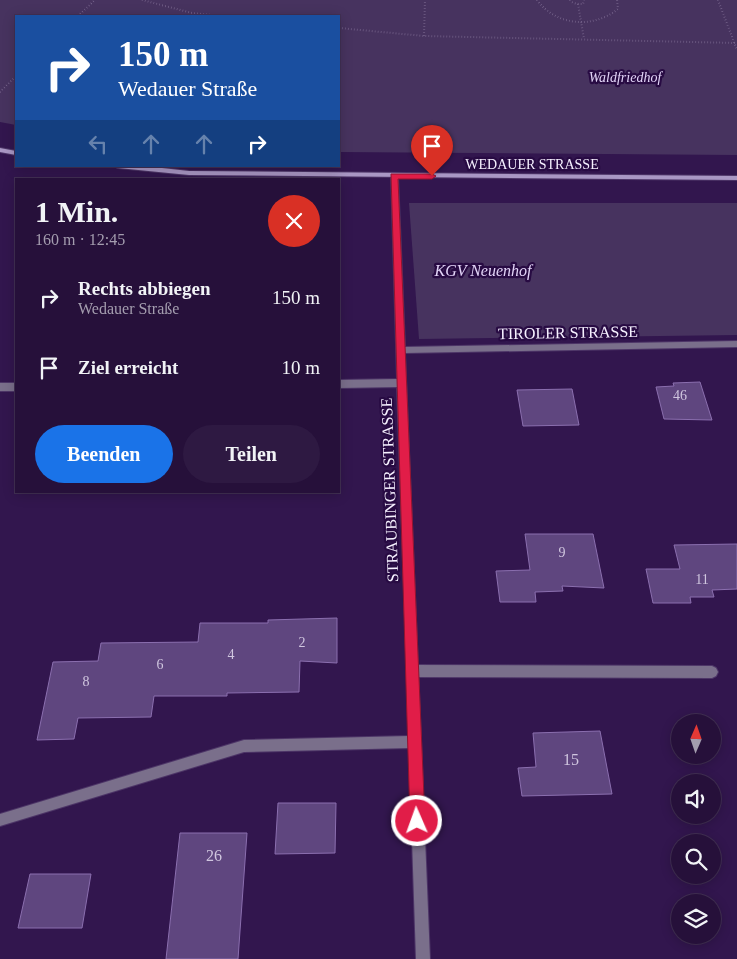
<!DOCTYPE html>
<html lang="de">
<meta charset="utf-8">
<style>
body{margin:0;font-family:"Times New Roman",serif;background:#2e1942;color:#f1f3f6;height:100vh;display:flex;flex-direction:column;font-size:19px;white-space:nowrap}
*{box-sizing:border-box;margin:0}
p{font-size:16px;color:#a49daf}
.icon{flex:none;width:28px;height:28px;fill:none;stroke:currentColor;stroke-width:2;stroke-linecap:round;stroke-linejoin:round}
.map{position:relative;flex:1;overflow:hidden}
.side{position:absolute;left:15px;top:178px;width:325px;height:315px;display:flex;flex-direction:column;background:#26103a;border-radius:0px;box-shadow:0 2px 12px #0003,0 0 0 1px #423054}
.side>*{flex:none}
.banner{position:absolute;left:15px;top:15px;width:325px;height:152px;border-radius:0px;box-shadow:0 2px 12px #0003,0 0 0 1px #423054;background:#1a4fa0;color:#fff;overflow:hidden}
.needle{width:32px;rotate:2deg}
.buttons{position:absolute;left:671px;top:714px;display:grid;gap:10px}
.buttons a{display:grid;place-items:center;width:50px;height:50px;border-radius:50%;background:#26103a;box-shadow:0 2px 12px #0003,0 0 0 1px #423054;font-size:25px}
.pin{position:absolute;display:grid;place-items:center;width:42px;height:42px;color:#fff;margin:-51px -21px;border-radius:50% 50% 50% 0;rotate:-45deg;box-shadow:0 0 5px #0007}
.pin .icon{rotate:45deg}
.me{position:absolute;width:55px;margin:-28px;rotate:358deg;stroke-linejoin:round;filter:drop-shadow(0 0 4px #0008)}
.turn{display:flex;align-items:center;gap:18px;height:105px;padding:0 20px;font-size:22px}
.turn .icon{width:65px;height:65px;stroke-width:2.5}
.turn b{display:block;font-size:35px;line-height:42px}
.lanes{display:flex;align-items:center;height:48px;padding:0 20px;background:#0003;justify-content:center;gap:25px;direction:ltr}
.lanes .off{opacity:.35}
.round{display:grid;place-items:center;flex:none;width:52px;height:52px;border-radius:26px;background:#2e1942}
.overview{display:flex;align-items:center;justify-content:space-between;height:85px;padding:0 20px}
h1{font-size:30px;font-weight:700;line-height:38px}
.primary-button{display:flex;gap:10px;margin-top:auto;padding:10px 20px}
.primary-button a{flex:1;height:58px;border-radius:30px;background:#1a73e8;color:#fff;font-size:20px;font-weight:700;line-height:58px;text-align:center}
.primary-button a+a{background:#2e1942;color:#f1f3f6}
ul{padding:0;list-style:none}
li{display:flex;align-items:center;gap:15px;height:70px;padding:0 20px}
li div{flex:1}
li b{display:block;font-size:19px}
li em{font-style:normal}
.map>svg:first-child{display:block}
.green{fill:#47335f}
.building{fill:#5f467f;stroke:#8b6faf}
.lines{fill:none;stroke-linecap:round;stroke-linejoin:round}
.lane-casing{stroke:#4d3567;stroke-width:2}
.street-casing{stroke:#4d3567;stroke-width:2}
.secondary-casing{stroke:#4d3567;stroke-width:2}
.path{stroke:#88769c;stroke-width:2;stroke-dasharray:0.5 2.5;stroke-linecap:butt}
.lane{fill:#7a6f8b;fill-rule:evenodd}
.street{fill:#7a6f8b;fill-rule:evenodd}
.secondary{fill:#a997c4;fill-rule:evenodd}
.route{fill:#e11d48;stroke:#92132f}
.labels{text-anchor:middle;stroke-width:4.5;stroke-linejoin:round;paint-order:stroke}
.far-park-label{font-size:14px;font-style:italic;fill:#e2d4f7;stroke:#280b43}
.far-street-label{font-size:14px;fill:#f6f1ff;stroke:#280b43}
.number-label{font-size:14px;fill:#d0c6df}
.park-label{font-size:16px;font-style:italic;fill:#e2d4f7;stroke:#280b43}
.street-label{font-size:16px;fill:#f6f1ff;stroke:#280b43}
.near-number-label{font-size:16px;fill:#d0c6df}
</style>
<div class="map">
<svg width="737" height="959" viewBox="0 0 737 959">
<rect width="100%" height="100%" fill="#32164e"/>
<g class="green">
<path d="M 0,0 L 737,0 L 737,155 L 339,152 L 339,16 L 16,16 L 16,125 L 0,122 Z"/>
<path d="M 409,203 L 737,203 L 737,335 L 419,339 Z"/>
</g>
<g class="building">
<path d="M 700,382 L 712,420 L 664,419 L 656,387 L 674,386 L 673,383 Z"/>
<path d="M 572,389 L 579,425 L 523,426 L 517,390 Z"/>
<path d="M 525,534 L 593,534 L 604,588 L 562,586 L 563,591 L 535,592 L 536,602 L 500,602 L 496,571 L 530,570 Z"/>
<path d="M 737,544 L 737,589 L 712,590 L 714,597 L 690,597 L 691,603 L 653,603 L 646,569 L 680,569 L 674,545 Z"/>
<path d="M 337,618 L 337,663 L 300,661 L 299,692 L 227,693 L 227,696 L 154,696 L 151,717 L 78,718 L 74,739 L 37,740 L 53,662 L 98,661 L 101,643 L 198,642 L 200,623 L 268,623 L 268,620 Z"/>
<path d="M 600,731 L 612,794 L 522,796 L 518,768 L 536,767 L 533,733 Z"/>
<path d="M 278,803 L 336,803 L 335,853 L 275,854 Z"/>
<path d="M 180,833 L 247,833 L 238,959 L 166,959 Z"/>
<path d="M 30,874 L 91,874 L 82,928 L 18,928 Z"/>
</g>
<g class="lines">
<defs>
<path id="lane" d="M 412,665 L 712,666 L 716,668 L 718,672 L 716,676 L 712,678 L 412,677 L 408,675 L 406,671 L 408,667 Z"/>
<g id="street">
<path d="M 391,174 L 394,174 L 398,176 L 405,347 L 737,341 L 737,347 L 405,353 L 430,959 L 416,959 L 409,748 L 244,752 L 0,826 L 0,814 L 244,740 L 409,736 L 397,387 L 339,388 L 339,380 L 397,379 Z"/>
<rect x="0" y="383" width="16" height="8"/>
</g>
<g id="secondary">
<path d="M 0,148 L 16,151 L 16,155 L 0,152 Z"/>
<path d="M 114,166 L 144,166 L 189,171 L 737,176 L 737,180 L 189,175 L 118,168 Z"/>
</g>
</defs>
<use href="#lane" class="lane-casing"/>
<use href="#street" class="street-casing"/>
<use href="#secondary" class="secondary-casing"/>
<g class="path">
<path d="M 142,0 L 192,13 L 222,16"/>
<path d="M 537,0 C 556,26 593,29 618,9 L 617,0"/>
<path d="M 570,0 C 573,4 578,4 583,4 L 584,0"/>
<path d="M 718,0 L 737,50"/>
<path d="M 578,4 L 584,39"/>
<path d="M 78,16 L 95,0"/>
<path d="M 339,28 L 424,36 L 737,43"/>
<path d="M 424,36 L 425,0"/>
<path d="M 0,92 L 16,76"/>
</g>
<use href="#lane" class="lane"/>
<use href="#street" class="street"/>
<use href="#secondary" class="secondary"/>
</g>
<path class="route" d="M 391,174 L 432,174 L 436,176 L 432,179 L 398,179 L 425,821 L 423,826 L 417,828 L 412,826 L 410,821 Z"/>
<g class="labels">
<g class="far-park-label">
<text x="625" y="82">Waldfriedhof</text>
</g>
<g class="far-street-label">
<text x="532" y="169">WEDAUER STRASSE</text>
</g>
<g class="number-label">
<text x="680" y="400">46</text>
<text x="562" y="557">9</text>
<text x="702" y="584">11</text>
<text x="302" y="647">2</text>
<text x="231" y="659">4</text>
<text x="160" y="669">6</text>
<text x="86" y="686">8</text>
</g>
<g class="park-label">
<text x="483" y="276">KGV Neuenhof</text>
</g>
<g class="street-label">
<text transform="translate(568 332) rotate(-1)" y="6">TIROLER STRASSE</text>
<text transform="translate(389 490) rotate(-92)" y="6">STRAUBINGER STRASSE</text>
</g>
<g class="near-number-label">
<text x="571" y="765">15</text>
<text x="214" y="861">26</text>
</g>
</g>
</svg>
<div class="buttons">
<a><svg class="needle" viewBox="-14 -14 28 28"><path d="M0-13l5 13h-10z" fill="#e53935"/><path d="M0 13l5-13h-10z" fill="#a49daf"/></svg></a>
<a><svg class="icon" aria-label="sound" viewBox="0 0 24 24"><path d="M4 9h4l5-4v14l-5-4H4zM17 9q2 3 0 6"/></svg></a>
<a><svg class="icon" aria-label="search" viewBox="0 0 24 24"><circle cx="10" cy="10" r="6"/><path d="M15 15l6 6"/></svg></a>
<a><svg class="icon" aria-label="layers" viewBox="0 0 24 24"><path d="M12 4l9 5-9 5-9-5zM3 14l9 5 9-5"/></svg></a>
</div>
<div class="pin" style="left:432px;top:176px;background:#d93025"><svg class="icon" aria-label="arrive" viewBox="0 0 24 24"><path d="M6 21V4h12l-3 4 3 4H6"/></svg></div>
<svg class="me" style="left:417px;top:821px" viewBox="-20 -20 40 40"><circle r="17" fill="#e11d48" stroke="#fff" stroke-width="3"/><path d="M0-11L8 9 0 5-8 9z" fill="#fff"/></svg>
<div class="banner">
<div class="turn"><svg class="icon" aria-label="right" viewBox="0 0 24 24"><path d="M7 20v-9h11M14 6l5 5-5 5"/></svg><div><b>150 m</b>Wedauer Straße</div></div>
<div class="lanes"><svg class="icon off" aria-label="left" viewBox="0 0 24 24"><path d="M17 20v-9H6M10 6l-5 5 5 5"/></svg><svg class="icon off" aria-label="ahead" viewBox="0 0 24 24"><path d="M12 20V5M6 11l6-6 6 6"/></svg><svg class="icon off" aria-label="ahead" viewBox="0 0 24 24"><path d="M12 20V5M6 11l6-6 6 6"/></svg><svg class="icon" aria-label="right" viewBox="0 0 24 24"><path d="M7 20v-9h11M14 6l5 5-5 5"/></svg></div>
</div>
<section class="side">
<div class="overview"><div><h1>1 Min.</h1><p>160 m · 12:45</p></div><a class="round" style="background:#d93025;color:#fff"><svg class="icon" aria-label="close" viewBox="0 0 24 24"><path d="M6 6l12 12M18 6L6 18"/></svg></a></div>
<ul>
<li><svg class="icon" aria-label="right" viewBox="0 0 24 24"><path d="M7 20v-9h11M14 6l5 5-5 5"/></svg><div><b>Rechts abbiegen</b><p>Wedauer Straße</p></div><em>150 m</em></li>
<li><svg class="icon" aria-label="arrive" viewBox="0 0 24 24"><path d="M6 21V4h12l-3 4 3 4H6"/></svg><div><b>Ziel erreicht</b></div><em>10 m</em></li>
</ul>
<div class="primary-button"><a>Beenden</a><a>Teilen</a></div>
</section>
</div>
